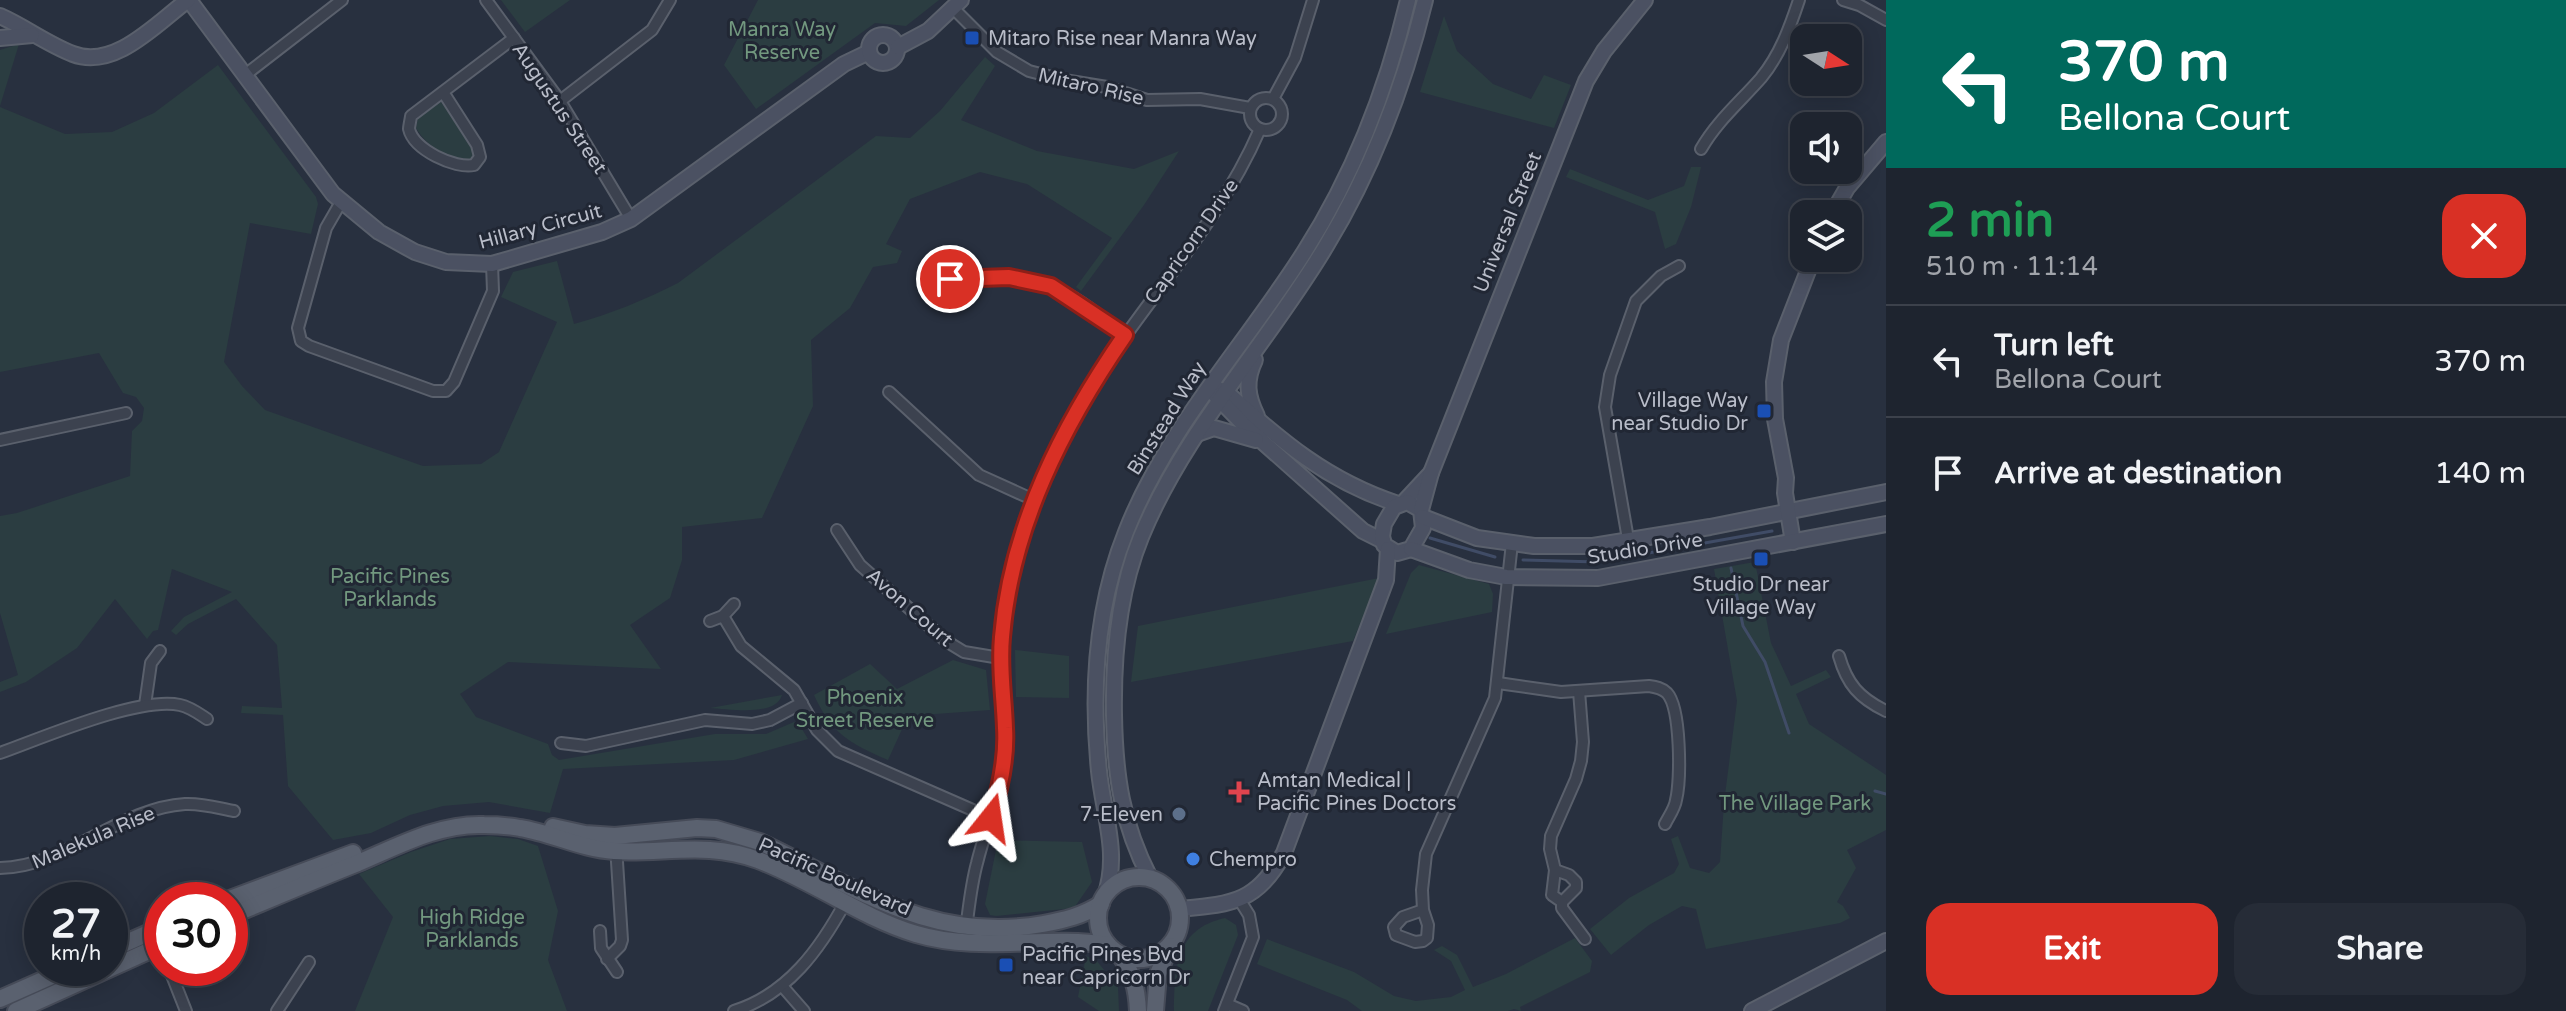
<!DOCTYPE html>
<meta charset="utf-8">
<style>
body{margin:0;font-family:"Varela Round",sans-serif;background:#262c37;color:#f1f3f6;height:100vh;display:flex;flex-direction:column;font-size:30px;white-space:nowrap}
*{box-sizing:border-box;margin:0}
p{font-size:26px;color:#a1a4aa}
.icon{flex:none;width:44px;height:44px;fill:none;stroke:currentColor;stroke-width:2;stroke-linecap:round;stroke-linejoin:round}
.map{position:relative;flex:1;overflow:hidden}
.side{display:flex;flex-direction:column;background:#1e242f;width:680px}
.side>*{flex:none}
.banner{background:#00695c;color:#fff;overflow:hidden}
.needle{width:52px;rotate:102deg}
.fabs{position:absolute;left:1790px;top:24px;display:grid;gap:16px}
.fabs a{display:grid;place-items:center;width:72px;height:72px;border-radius:16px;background:#1e242f;box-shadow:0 4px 20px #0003,0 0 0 2px #3c414b;font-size:40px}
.speed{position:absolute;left:24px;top:882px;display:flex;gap:16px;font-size:40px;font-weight:700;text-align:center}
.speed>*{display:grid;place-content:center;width:104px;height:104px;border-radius:50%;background:#1e242f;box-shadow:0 4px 20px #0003,0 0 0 2px #3c414b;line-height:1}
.speed small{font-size:20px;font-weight:400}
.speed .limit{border:12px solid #d22;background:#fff;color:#111}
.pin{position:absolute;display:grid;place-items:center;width:68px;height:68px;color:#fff;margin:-34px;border:4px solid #fff;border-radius:50%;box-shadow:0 2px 8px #0007}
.me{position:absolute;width:88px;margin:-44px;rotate:15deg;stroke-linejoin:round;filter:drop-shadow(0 0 6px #0008)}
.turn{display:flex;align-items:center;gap:28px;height:168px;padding:0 40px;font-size:36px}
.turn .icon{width:104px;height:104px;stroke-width:2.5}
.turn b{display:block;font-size:56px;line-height:68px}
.round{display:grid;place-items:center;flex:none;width:84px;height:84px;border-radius:24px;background:#262c37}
.summary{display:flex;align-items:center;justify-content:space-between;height:136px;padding:0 40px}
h1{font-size:48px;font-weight:700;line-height:60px;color:#1e9e55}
.cta{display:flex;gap:16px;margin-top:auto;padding:16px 40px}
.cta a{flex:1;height:92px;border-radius:24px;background:#d93025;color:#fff;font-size:32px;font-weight:700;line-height:92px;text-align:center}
.cta a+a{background:#262c37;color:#f1f3f6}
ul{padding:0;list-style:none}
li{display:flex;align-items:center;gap:24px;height:112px;padding:0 40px;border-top:2px solid #3c414b}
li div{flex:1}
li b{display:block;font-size:30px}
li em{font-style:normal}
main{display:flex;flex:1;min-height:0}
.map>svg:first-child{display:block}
.green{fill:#2b3d41}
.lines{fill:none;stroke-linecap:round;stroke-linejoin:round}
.stream{stroke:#404c66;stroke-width:3}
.street-casing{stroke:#5a606c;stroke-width:14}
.secondary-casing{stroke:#5a606c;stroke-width:18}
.primary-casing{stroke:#464b58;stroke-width:20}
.street{stroke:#3c424f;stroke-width:10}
.secondary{stroke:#4b5162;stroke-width:14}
.primary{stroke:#5a616f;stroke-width:16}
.route-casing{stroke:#8d1f18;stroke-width:20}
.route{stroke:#d93025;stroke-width:14}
.transit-dot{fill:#1a4fb4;stroke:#212734;stroke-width:3}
.health-dot{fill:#e0444e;stroke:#212734;stroke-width:3}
.service-dot{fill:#5c6f8a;stroke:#212734;stroke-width:3}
.shop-dot{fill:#3f7fe0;stroke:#212734;stroke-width:3}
.labels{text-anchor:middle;stroke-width:6;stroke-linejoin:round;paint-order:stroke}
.park-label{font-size:20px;fill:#72987f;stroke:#212734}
.poi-label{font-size:20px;fill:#b9bdc9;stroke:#212734;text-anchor:start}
.street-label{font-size:20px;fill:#b9bdc9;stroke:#212734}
</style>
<main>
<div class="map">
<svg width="1886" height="1011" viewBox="0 0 1886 1011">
<rect width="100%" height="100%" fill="#28303f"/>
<g class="green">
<path d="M 501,0 L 570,0 L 525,32 Z"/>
<path d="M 758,0 L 939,0 L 906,26 L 875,23 L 756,109 L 724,65 Z"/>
<path d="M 1444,16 L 1457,51 L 1493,84 L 1531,99 L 1544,75 L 1571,85 L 1554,128 L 1420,92 Z"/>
<path d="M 19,44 L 0,106 L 0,50 Z"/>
<path d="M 985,57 L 995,66 L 961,120 L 1037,151 L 1134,169 L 1179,151 L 1144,205 L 1081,291 L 1076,287 L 1112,238 L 1027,184 L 980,172 L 910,199 L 886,244 L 902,251 L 897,263 L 873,267 L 850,308 L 811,340 L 813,406 L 762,518 L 682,527 L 682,560 L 670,598 L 630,625 L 661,669 L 508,662 L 460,694 L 476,717 L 548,744 L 552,755 L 559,760 L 715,734 L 766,734 L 794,722 L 799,724 L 808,739 L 734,760 L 563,769 L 550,813 L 489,802 L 443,806 L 410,815 L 371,833 L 333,840 L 288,786 L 283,715 L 241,713 L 242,706 L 282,708 L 277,645 L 236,599 L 188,624 L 176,635 L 171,631 L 184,617 L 232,592 L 172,569 L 158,630 L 153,631 L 147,639 L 115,599 L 77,648 L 26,682 L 0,692 L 0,682 L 18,675 L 0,613 L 0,516 L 17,513 L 130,476 L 132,431 L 142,421 L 144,408 L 136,397 L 123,393 L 99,353 L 0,372 L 0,107 L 65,134 L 112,132 L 154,113 L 218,65 L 316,197 L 318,204 L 311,234 L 250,223 L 224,362 L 242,386 L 265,410 L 423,466 L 481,464 L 499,452 L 557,322 L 501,297 L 513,272 L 557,261 L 574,324 C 611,314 644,300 678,283 L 876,136 L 910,138 L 940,111 Z"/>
<path d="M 441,102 L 471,145 L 474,155 L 467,162 C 446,156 428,148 416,128 L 418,118 Z"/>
<path d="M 1691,167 L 1701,167 L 1691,207 L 1676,244 L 1665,249 L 1655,212 L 1566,177 L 1570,169 L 1648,200 L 1684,186 Z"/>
<path d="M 1755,562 L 1771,643 L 1791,686 L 1826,670 L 1831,677 L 1796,694 L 1809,724 L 1886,775 L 1886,830 L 1847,850 L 1856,868 L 1837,902 L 1843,906 L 1850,918 L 1840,923 L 1706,949 L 1696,909 L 1682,906 L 1649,925 L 1611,955 L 1590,929 L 1629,898 L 1674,873 L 1679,864 L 1671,839 L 1678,836 L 1690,868 L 1709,873 L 1720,862 L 1724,803 L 1737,701 L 1714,569 Z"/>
<path d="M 1419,565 L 1489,584 L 1493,594 L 1492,612 L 1386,634 L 1411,573 Z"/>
<path d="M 1379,578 L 1353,641 L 1131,682 L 1138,626 Z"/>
<path d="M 1015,650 L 1069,656 L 1069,698 L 1016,697 Z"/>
<path d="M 953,660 L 986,670 L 990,710 L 908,716 L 888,760 C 849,743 832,734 814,695 L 870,664 L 897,689 Z"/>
<path d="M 782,695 C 776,717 729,709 710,708 Z"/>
<path d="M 490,836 L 518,839 L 538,846 L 558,911 L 548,960 L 567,1011 L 355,1011 L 393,917 L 359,874 L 411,852 L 450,839 Z"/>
<path d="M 998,840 L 1082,842 L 1092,882 L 1074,908 L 996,916 L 990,915 L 985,904 Z"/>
<path d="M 1225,918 L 1236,925 L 1238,935 L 1208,1011 L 1174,1011 C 1175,968 1175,929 1225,918 Z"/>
<path d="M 1575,938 L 1592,961 L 1590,972 L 1520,1007 L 1521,1011 L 1514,1009 L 1508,1011 L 1362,1011 L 1347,1000 L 1257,964 L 1267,939 L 1354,972 L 1394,996 L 1416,1001 L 1451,997 L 1465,990 L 1451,961 L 1434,950 L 1442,946 L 1457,955 L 1473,987 L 1506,974 Z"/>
<path d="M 1086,956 L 1096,960 L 1118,987 L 1119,1011 L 1099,1011 L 1078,997 Z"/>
</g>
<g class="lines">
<g class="stream">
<path d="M 1430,538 L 1495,557"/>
<path d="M 1523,560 L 1598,562 L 1772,531"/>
<path d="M 1731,568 L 1743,626 L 1765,662 L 1789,733"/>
<path d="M 1875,791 L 1886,794"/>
</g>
<defs>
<g id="street">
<path d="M 486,0 L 560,101 L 631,219"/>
<path d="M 1843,0 L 1859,5 L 1886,20"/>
<path d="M 954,9 L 997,52 L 1029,71 L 1064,80 L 1107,87 L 1147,100 L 1200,99 L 1250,108"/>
<path d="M 245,75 L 342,0"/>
<path d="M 443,92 L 477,145 L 480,157 L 474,165 C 455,169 414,150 409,129 C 409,126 411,118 411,116 L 514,38"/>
<circle cx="1266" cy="114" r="16"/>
<path d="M 1273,99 L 1295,58 L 1313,0"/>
<path d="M 560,101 L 652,30 L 670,0"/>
<path d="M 1701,149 C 1717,121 1740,102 1761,78 C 1780,55 1790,27 1799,0"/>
<path d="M 341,202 L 326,228 L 298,328 L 301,341 L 309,346 L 433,391 L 446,391 L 454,382 L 493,291 L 492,264"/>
<path d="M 950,279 C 983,278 1019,273 1051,286 C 1078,297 1102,318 1125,335"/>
<path d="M 889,392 L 979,475 L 1034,500"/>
<path d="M 0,440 L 126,413"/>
<path d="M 837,530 L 860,565 L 946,641 L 964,652 L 1000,658"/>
<path d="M 1628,539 L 1605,407 L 1610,375 L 1636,301 L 1661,276 L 1679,266"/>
<path d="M 723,616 L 741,646 L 794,690 L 817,730 L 838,751 L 991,818"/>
<path d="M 710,621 L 723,616 L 734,604"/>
<path d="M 1839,656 C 1847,684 1859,698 1886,711"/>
<path d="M 1498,683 L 1561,692 L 1649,686 C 1656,687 1662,688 1667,693 C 1681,708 1681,780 1676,800 C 1675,808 1669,816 1665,824"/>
<path d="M 145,705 L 151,663 L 160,651"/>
<path d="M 561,743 L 586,746 L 705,720 L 752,724 L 770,720 L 802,703"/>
<path d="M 0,753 C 42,738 139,696 180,705 C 190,707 198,713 207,719"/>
<path d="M 0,868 C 66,867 119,808 185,804 C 202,803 218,808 234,811"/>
<path d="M 1555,870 L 1569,875 L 1576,882 L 1576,888 L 1562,902 L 1552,895 L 1555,870 L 1550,849 L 1551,836 L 1576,779 L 1581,761 L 1583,742 L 1579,691"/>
<path d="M 1562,902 L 1562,908 L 1585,939"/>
<path d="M 1423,910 L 1403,917 L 1394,927 L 1396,935 L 1415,942 L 1423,941 L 1427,938 L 1428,925 L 1423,910 L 1422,890 L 1426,854 L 1495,698 L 1512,543"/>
<path d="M 966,929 C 969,907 971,885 977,863 C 985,830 999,798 1004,764 C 1008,727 999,691 1000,655 C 1003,583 1027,510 1058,445 C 1112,332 1210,245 1260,129"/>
<path d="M 600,931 L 601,948 L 617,972"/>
<path d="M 607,959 L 620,946 L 622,940 L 616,846"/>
<path d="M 169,968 L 186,1011"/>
<path d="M 783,987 L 804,1011"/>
<path d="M 1227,1004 L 1243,1011"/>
<path d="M 277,1011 L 309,962"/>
<path d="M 734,1011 C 788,994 820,949 846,901"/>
<path d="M 1224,1011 L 1253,937 L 1249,915 L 1239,899"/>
</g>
<g id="secondary">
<path d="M 189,0 L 333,194 L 379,232 L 415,252 L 446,262 L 492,264 L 602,232 L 631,219 L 844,64 L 869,52"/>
<path d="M 0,16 C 25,27 47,44 73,54 C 115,70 157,23 188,0"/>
<circle cx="883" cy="49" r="14"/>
<path d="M 0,38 L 32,35"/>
<path d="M 898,47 L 928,31 L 961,0"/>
<path d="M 1832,214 L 1847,188 L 1886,142"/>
<path d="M 1255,360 C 1245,381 1247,396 1257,416"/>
<path d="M 1218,389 L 1226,392 C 1281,441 1327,481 1398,504"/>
<path d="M 1215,395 L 1246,427 L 1363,531 L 1383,541"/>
<path d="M 1197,434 L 1214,428 L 1256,440"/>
<path d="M 1404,502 L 1431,473"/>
<path d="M 1407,502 L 1421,510 L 1423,528 L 1411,549 L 1397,553 L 1384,545 L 1382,536 L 1384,524 L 1394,507 Z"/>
<path d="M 1421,510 L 1431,473 L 1586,81 L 1604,51 L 1645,0"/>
<path d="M 1423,517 L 1477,538 L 1534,546 L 1593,546 L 1710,527 L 1886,492"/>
<path d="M 1793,542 L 1785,493 L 1786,478 L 1775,419 L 1774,382 L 1781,340 L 1813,258"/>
<path d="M 1411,549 L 1469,570 L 1506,577 L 1598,578 L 1886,524"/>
<path d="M 1150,878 C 1122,824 1115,776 1114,715 C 1113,655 1118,593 1141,537 C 1185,430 1267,345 1326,246 C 1372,170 1404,86 1425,0"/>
<path d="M 1105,896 C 1120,854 1103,813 1099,771 C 1091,691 1096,607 1126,532 C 1167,427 1246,345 1305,251 C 1354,174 1387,89 1408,0"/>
<path d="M 1179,909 C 1233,904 1256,903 1284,853 L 1386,580 L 1388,549"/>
<path d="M 1752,1011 L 1886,941"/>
</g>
<g id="primary">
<path d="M 553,827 L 585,834 L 615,836 L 697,828 L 716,829 L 760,842 C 855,887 932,944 1043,924 C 1065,920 1082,916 1101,904"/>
<circle cx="1139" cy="918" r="41"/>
<path d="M 227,900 L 353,853"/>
<path d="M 230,916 C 273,898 315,880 358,863 C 398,846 440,823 484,825 C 496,825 509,826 520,828 C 552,833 581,849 614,851 C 664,854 708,841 758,860 C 812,880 860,917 916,934 C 980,953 1044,935 1108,945"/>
<path d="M 110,950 L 162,927"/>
<path d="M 1120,955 C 1133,974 1137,988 1138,1011"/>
<path d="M 0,999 L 70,968"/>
<path d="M 16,1011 L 162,945"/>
<path d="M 1155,1011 L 1158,974 L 1170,946"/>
</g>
</defs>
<use href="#street" class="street-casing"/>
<use href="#secondary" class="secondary-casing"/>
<use href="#primary" class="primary-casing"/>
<use href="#street" class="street"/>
<use href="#secondary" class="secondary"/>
<use href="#primary" class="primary"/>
</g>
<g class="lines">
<defs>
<path id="route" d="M 950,279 L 1009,277 L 1051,286 L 1125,335 C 1063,425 1011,526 1002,637 C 999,668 1004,697 1005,728 C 1007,759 1000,789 991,818"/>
</defs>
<use href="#route" class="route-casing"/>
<use href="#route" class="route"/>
</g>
<g class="transit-dot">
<rect x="964" y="30" width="16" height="16" rx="4"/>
<rect x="1756" y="403" width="16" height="16" rx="4"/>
<rect x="1753" y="551" width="16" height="16" rx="4"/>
<rect x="998" y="957" width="16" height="16" rx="4"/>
</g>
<path class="health-dot" d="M1235 780h8v8h8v8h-8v8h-8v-8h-8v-8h8z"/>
<circle class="service-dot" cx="1179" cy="814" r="8"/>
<circle class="shop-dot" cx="1193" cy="859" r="8"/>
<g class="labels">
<g class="park-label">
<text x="782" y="36">Manra Way<tspan x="782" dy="23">Reserve</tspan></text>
<text x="390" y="583">Pacific Pines<tspan x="390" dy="23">Parklands</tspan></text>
<text x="865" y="704">Phoenix<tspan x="865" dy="23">Street Reserve</tspan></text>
<text x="1795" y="810">The Village Park</text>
<text x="472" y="924">High Ridge<tspan x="472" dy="23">Parklands</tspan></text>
</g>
<g class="poi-label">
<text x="988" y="45">Mitaro Rise near Manra Way</text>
<text x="1748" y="407" text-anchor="end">Village Way<tspan x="1748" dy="23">near Studio Dr</tspan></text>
<text x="1761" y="591" text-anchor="middle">Studio Dr near<tspan x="1761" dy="23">Village Way</tspan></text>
<text x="1257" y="787">Amtan Medical |<tspan x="1257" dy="23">Pacific Pines Doctors</tspan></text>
<text x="1163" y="821" text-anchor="end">7-Eleven</text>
<text x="1209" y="866">Chempro</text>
<text x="1022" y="961">Pacific Pines Bvd<tspan x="1022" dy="23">near Capricorn Dr</tspan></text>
</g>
<g class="street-label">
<text transform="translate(1091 86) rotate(13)" y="7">Mitaro Rise</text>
<text transform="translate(560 108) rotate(56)" y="7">Augustus Street</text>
<text transform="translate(1507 222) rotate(-68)" y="7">Universal Street</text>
<text transform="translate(540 226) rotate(-15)" y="7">Hillary Circuit</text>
<text transform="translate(1191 241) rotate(-55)" y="7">Capricorn Drive</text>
<text transform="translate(1166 418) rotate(-58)" y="7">Binstead Way</text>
<text transform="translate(1645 548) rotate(-9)" y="7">Studio Drive</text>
<text transform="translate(910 607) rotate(41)" y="7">Avon Court</text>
<text transform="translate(93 837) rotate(-23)" y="7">Malekula Rise</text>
<text transform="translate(835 876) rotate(24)" y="7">Pacific Boulevard</text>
</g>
</g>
</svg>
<div class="fabs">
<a><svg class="needle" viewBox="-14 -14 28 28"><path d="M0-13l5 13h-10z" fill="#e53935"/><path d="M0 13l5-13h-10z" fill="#a1a4aa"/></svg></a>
<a><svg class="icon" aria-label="sound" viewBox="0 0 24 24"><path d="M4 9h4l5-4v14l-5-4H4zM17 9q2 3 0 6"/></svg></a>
<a><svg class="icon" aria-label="layers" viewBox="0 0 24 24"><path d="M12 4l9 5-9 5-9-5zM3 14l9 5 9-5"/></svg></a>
</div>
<div class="speed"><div>27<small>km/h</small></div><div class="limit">30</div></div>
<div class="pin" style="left:950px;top:279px;background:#d93025"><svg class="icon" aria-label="arrive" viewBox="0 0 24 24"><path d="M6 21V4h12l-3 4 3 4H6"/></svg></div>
<svg class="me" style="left:991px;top:818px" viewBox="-20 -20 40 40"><path d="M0-17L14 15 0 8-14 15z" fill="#d93025" stroke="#fff" stroke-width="4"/></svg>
</div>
<section class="side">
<div class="banner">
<div class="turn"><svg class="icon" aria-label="left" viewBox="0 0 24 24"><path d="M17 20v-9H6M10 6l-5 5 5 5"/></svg><div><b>370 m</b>Bellona Court</div></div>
</div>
<div class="summary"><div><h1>2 min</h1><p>510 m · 11:14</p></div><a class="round" style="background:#d93025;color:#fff"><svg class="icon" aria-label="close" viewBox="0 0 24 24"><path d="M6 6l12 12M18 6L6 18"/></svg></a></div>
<ul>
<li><svg class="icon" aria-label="left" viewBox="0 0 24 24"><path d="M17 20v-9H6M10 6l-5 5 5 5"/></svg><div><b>Turn left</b><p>Bellona Court</p></div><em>370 m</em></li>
<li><svg class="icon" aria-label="arrive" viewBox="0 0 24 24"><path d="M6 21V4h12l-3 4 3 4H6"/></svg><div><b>Arrive at destination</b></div><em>140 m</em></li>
</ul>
<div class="cta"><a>Exit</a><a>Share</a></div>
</section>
</main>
